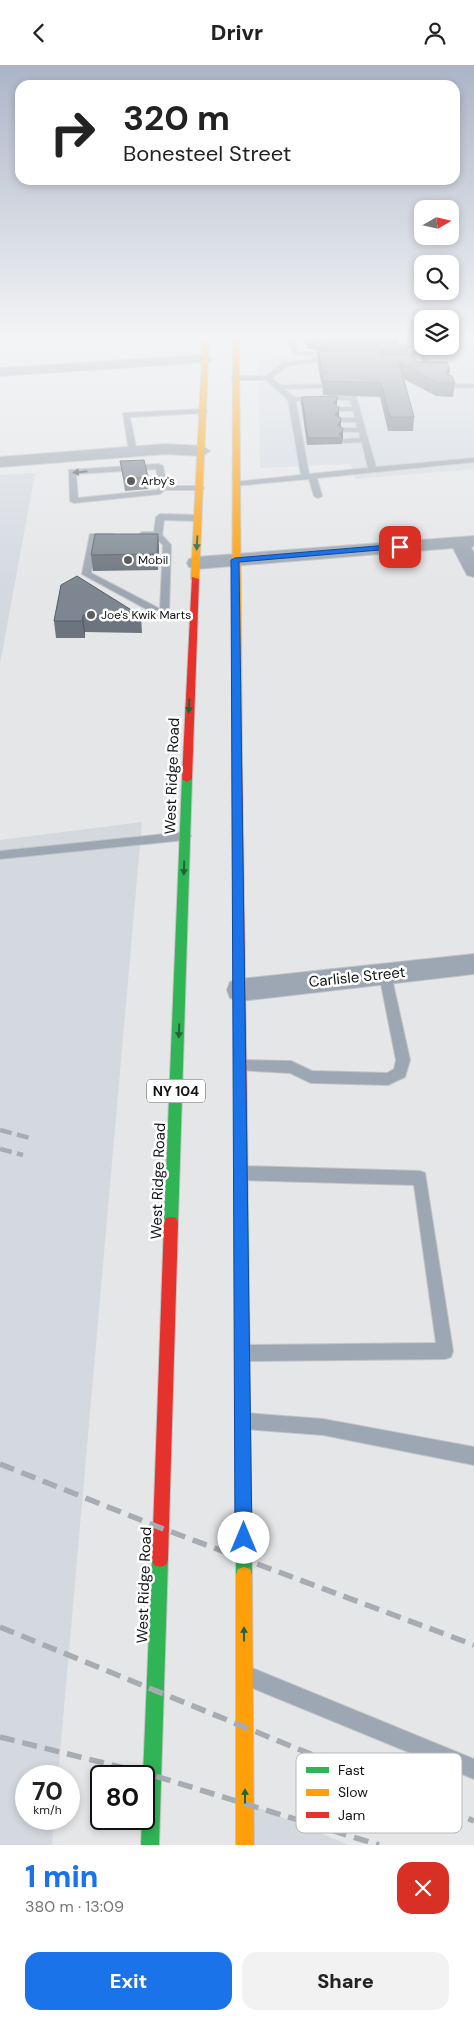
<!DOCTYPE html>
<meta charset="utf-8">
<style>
body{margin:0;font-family:"DM Sans",sans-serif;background:#f2f2f2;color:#222;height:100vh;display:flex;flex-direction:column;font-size:19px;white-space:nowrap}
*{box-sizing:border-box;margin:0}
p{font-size:16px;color:#767676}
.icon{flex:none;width:28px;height:28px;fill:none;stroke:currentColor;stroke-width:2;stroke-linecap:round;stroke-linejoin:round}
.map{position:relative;height:1780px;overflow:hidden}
.side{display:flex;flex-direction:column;background:#fff;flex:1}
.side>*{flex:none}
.top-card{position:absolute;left:15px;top:15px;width:445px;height:105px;border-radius:15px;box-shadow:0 2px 8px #0003;background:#fff;color:#222;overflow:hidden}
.needle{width:32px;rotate:81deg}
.fabs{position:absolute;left:414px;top:135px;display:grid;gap:10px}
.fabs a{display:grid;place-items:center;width:45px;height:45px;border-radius:10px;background:#fff;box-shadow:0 2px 8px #0003;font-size:25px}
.speed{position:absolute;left:15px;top:1700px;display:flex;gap:10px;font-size:25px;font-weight:700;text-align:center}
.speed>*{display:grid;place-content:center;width:65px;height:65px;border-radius:50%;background:#fff;box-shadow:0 2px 8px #0003;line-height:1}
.speed small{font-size:12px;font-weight:400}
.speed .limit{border:2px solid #111;border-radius:8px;background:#fff;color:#111}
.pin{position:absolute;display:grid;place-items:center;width:42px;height:42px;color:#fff;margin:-21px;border-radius:10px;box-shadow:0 2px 8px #0006}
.me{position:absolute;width:55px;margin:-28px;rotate:0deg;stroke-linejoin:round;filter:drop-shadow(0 0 4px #0008)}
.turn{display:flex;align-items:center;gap:18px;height:105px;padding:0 25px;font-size:22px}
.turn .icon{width:65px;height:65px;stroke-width:2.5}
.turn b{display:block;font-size:35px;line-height:42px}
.round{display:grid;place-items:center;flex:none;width:52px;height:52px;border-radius:15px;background:#f2f2f2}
.headline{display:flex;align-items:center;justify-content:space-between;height:85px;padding:0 25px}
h1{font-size:30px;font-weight:800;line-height:38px;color:#1a73e8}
.cta{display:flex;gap:10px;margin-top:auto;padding:10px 25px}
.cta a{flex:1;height:58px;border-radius:15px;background:#1a73e8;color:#fff;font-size:20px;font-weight:800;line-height:58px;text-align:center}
.cta a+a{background:#f2f2f2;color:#222}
header{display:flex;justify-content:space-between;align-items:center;height:65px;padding:0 25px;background:#fff;font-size:22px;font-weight:800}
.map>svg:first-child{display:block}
.built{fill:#d4d9e0}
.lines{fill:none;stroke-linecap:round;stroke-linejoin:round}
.lane-casing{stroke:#c3c4c5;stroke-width:2}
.street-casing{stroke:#c3c4c5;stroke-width:2}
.fast-casing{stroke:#c3c4c5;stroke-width:2}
.slow-casing{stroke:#c3c4c5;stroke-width:2}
.jam-casing{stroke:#c3c4c5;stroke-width:2}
.lane{fill:#9da7b3;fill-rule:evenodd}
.street{fill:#9da7b3;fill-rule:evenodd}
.fast{fill:#30b455;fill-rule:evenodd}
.slow{fill:#ff9f0a;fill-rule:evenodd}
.jam{fill:#e5322d;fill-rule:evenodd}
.rail-far1{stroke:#a7acb2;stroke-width:4.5;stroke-dasharray:12 5.5;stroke-linecap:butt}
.rail{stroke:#a7acb2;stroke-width:5.5;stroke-dasharray:15 8;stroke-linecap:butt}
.wall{fill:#6c747d}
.shaded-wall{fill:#585e66}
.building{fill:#7e8791;stroke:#585e66}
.oneway{fill:#585d64}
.oneway2{fill:#216435}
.route{fill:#1a73e8;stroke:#114b97}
.poi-dot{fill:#5c5d5f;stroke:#fff;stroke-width:2}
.labels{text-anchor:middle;stroke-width:5;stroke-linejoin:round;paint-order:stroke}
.far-poi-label{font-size:12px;fill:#121315;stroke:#fff;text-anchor:start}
.shield{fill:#fff;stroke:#595a5b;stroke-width:1}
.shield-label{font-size:14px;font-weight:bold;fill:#121315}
.street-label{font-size:15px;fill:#121315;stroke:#fff}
.key{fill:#fff;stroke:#b8b8b9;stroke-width:1}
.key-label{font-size:14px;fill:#121315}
</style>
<header><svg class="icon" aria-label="back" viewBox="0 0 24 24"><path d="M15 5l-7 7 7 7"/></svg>Drivr<svg class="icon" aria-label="person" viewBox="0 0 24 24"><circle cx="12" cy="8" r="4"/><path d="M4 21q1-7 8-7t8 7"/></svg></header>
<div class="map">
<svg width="474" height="1780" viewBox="0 0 474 1780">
<rect width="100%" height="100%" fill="#e4e6e8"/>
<g class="built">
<path d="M 474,280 L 474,404 L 355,414 L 351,399 L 260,403 L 258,295 Z"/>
<path d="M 35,408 L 0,599 L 0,410 Z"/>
<path d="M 142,757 L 58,1711 L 26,1711 L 26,1754 L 54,1754 L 52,1780 L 0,1780 L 0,775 Z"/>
<path d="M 245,1737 L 349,1780 L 245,1780 Z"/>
</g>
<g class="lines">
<defs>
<g id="lane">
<path d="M 286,272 L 292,272 L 299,287 L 312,286 L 315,288 L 312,290 L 294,290 Z"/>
<path d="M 405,272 L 412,272 L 406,282 L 390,286 L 387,284 L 401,280 Z"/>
<path d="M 423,286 L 431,302 L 427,302 L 419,289 L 392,291 L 389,289 L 392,287 Z"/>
<path d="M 335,291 L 337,292 L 337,294 L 287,301 L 272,313 L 280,320 L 321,319 L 325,321 L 321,323 L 285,324 L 294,332 L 356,331 L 376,402 L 474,393 L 474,397 L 317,413 L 322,431 L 318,433 L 314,431 L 309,414 L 233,421 L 233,417 L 236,417 L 301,410 L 288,335 L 266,315 L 232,315 L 232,311 L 266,311 L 283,298 ZM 350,335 L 352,342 L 338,342 L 334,344 L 338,346 L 353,346 L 355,353 L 340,353 L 336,355 L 340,357 L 356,357 L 357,363 L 342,363 L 338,365 L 342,367 L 359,367 L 360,373 L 344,374 L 340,376 L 344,378 L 362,377 L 368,403 L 309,409 L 296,336 Z"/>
<rect x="446" y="319" width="28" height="4"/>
<path d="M 203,344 L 207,346 L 206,348 L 130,352 L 137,387 L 133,389 L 129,387 L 123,348 Z"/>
<path d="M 159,399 L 163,401 L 167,421 L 200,421 L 204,423 L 200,425 L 165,425 L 160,429 L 74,438 L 70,436 L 69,405 ZM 156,404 L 159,423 L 157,425 L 78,433 L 76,409 Z"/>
<path d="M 160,449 L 198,450 L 202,453 L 198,456 L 164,455 L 162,470 L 171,480 L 169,547 L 194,548 L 197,549 L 197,553 L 161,552 L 82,509 L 90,469 L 113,469 L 113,473 L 97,474 L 91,508 L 160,544 L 163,480 L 156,473 L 142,473 L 138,470 L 142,467 L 154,467 L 156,452 Z"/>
<path d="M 185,767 L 191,771 L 185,775 L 0,794 L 0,786 Z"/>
<path d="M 385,904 L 389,905 L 391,909 L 410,995 L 405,1012 L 388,1020 L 311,1018 L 290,1008 L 236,1005 L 234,1001 L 236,997 L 241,995 L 291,996 L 312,1006 L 387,1008 L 394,1004 L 396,995 L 379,909 L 381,905 Z"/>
<path d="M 241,1101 L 420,1106 L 425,1108 L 453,1286 L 451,1292 L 445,1294 L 244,1296 L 238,1294 L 236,1288 L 238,1282 L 244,1280 L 436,1278 L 414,1120 L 241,1115 L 236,1113 L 234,1108 L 236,1103 Z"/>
<path d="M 245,1348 L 323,1354 L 474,1382 L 474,1400 L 323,1370 L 245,1364 L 239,1362 L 237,1356 L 239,1350 Z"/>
<path d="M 252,1603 L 474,1694 L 474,1714 L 245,1620 L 242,1613 L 245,1606 Z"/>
</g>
<g id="street">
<path d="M 205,290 L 212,294 L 210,297 L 0,311 L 0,303 Z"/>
<path d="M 165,379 L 202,381 L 210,386 L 202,391 L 165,389 L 0,402 L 0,392 Z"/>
<path d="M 474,471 L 474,481 L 471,482 L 474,488 L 474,512 L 467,510 L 453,483 L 196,504 L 189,502 L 187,498 L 189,494 L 196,492 Z"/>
<path d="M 474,889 L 474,909 L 240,936 L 230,933 L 227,925 L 230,917 L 240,914 Z"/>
</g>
<g id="fast">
<path d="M 187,711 L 192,714 L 178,1158 L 176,1163 L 171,1164 L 166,1163 L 164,1158 L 182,714 Z"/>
<path d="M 241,1042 L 245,1044 L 247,1048 L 252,1510 L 250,1516 L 244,1518 L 238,1516 L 236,1510 L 235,1048 L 237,1044 Z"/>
<path d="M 160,1486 L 166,1488 L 168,1494 L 159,1780 L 141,1780 L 142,1754 L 144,1754 L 143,1711 L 152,1494 L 154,1488 Z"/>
</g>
<g id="slow">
<path d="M 203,272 L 209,272 L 199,514 L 195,516 L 191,514 Z"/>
<path d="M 233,272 L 239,272 L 242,699 L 237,702 L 232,699 Z"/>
<path d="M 244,1502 L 250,1504 L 252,1510 L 254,1780 L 236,1780 L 236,1510 L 238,1504 Z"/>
</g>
<g id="jam">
<path d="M 192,512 L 199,514 L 192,714 L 187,717 L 182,714 Z"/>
<path d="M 237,696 L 242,699 L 247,1048 L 245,1052 L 241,1054 L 237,1052 L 235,1048 L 232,699 Z"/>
<path d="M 171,1152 L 176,1153 L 178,1158 L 168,1494 L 166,1500 L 160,1502 L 154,1500 L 152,1494 L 164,1158 L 166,1153 Z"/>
</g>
</defs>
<use href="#lane" class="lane-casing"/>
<use href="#street" class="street-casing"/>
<use href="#fast" class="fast-casing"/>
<use href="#slow" class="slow-casing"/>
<use href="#jam" class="jam-casing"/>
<use href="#lane" class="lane"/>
<use href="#street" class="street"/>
<use href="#fast" class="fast"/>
<use href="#slow" class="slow"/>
<use href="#jam" class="jam"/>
<g class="rail-far1">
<path d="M 0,1065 L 30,1073"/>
<path d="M 0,1084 L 23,1090"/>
</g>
<g class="rail">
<path d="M 0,1399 L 161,1463 L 474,1580"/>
<path d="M 0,1562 L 474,1756"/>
<path d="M 0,1672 L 152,1710 L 379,1780"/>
</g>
</g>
<g class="wall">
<path d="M 303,272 L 399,272 L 398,279 L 395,280 L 409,282 L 408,290 L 417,297 L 449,310 L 455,318 L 453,332 L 436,331 L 404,314 L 414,352 L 413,366 L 388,366 L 380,332 L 323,330 L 322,318 L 321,317 L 318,300 L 318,292 L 317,292 L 315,284 L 308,284 Z"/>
<path d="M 302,332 L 337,341 L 343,372 L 342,379 L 307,380 L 301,338 Z"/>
<path d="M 120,396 L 148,412 L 148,424 L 125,426 Z"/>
<path d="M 158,469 L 159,485 L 158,505 L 93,506 L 91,490 Z"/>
<path d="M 61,520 L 141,551 L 142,568 L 85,567 L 85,573 L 56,573 L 54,556 Z"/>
</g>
<g class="shaded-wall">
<path d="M 388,272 L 399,272 L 398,279 L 387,282 Z"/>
<path d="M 382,284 L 381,297 L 378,288 Z"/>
<path d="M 447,304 L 450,304 L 448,317 L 445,318 Z"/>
<path d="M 337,334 L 337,340 L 333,339 Z"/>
<path d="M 339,345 L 339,351 L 335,350 Z"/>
<path d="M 341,355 L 341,361 L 337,360 Z"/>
<path d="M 343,366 L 343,372 L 342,373 L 339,369 Z"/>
<path d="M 158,469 L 159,485 L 158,505 L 157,489 Z"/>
<path d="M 83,550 L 85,567 L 85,573 L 82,556 Z"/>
</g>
<g class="building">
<path d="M 317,272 L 372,272 L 318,277 Z"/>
<path d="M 407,279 L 409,282 L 382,284 L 378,288 L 383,291 L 413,289 L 417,297 L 447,297 L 450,304 L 447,304 L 446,309 L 452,311 L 455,318 L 438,318 L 399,297 L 414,352 L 390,352 L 381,318 L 323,316 L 323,311 L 328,307 L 321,304 L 319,287 Z"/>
<path d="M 337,331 L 337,334 L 333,339 L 339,342 L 339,345 L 335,350 L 341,353 L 341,355 L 337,360 L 343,363 L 343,366 L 339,369 L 343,373 L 308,373 L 302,332 Z"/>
<path d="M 144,395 L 148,412 L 124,414 L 120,396 Z"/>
<path d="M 95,469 L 158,469 L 157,489 L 91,490 Z"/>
<path d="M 77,511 L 141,551 L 83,550 L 82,556 L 54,556 L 61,520 Z"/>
</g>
<defs><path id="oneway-solid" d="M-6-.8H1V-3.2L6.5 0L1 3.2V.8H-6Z" transform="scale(1.25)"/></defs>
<use class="oneway" href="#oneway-solid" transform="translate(80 407) rotate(174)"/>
<g class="oneway2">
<use href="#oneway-solid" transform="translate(197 478) rotate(93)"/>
<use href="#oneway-solid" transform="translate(189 641) rotate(93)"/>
<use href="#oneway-solid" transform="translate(184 803) rotate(92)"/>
<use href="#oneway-solid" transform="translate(179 966) rotate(92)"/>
<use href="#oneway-solid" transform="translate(244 1569) rotate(-90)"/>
<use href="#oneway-solid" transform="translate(245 1731) rotate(-90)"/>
</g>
<linearGradient id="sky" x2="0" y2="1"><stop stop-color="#abb5c7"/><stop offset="0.52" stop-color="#f3f4f5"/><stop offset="1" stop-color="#f3f4f5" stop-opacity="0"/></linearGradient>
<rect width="474" height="522" fill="url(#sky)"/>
<path class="route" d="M 400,479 L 403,480 L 403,483 L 239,497 L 252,1473 L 249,1479 L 244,1481 L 238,1479 L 235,1473 L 231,495 L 235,493 Z"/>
<g class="poi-dot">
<circle cx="131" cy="416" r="5"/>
<circle cx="128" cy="495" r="5"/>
<circle cx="91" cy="550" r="5"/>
</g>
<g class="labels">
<g class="far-poi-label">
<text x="141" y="420">Arby's</text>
<text x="138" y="499">Mobil</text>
<text x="101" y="554">Joe's Kwik Marts</text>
</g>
<rect class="shield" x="147" y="1014.5" width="58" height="23" rx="4"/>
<g class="shield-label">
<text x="176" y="1031">NY 104</text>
</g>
<g class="street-label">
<text transform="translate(172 711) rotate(-88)" y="5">West Ridge Road</text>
<text transform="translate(357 912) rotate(-6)" y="5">Carlisle Street</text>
<text transform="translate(158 1116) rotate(-88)" y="5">West Ridge Road</text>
<text transform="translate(144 1520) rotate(-88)" y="5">West Ridge Road</text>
</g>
</g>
<rect x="296" y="1688" width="166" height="80" rx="8" class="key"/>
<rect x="306" y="1702" width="23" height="6" fill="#30b455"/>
<rect x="306" y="1724" width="23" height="7" fill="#ff9f0a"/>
<rect x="306" y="1747" width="23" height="6" fill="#e5322d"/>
<g class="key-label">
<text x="338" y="1710">Fast</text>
<text x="338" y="1732">Slow</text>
<text x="338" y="1755">Jam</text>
</g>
</svg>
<div class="fabs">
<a><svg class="needle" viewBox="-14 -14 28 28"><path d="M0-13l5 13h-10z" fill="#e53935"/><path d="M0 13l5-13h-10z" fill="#767676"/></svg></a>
<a><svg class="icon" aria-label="search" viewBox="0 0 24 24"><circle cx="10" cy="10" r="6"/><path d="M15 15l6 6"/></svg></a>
<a><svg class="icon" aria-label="layers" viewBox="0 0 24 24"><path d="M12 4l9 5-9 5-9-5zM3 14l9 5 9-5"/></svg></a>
</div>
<div class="speed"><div>70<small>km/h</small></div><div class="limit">80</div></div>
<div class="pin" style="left:400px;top:482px;background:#d93025"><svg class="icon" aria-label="arrive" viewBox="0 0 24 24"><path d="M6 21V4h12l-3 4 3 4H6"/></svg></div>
<svg class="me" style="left:244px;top:1473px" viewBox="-20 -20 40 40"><circle r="19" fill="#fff"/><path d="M0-13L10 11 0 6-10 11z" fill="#1a73e8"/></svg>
<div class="top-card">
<div class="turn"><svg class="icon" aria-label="right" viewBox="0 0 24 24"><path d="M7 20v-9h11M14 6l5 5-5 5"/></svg><div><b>320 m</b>Bonesteel Street</div></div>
</div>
</div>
<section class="side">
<div class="headline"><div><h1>1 min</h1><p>380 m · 13:09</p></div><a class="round" style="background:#d93025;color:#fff"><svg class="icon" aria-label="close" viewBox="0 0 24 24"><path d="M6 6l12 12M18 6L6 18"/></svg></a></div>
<div class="cta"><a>Exit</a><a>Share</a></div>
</section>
